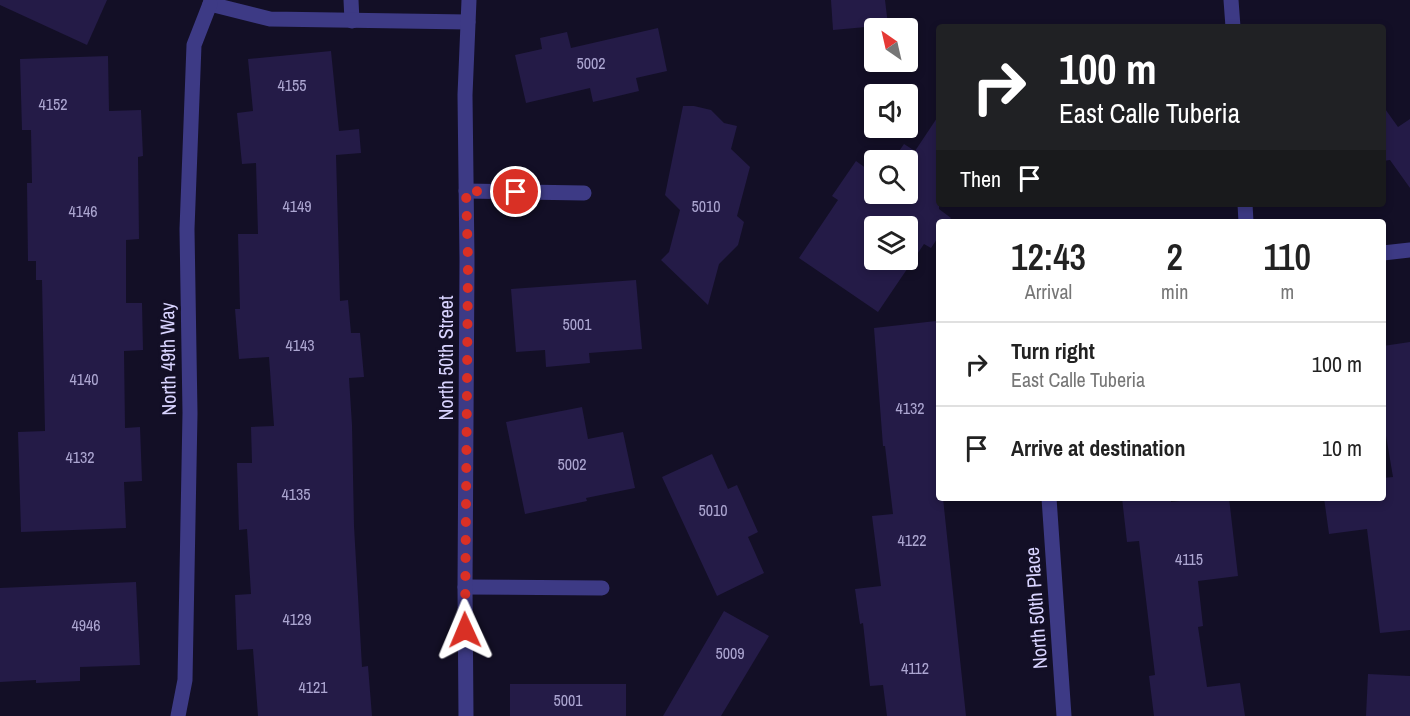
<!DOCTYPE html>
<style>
body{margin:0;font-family:"Archivo Narrow",sans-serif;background:#f6f6f6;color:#222;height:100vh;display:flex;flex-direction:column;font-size:22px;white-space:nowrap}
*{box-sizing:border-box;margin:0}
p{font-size:20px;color:#767676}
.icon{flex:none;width:33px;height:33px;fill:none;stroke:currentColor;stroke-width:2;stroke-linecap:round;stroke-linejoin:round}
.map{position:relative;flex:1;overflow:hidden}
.panel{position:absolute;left:936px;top:219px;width:450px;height:282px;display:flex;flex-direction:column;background:#fff;border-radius:6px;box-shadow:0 3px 9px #0003}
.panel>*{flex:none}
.hud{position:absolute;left:936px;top:24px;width:450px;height:183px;border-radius:6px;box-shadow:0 3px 9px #0003;background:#202124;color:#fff;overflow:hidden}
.needle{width:39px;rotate:326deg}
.buttons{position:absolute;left:864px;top:18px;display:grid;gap:12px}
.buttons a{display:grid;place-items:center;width:54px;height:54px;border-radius:6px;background:#fff;box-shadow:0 3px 9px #0003;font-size:30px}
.pin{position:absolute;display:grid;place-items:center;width:51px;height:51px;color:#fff;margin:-26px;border:3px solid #fff;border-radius:50%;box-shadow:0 2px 6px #0007}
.me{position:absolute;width:66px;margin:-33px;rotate:359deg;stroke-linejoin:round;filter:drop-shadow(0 0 4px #0008)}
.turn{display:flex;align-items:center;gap:21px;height:126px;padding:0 24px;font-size:27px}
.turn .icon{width:78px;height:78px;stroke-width:2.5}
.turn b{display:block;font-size:42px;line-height:51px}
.then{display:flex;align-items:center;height:57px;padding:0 24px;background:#0003;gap:12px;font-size:22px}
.eta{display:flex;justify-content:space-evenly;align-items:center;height:102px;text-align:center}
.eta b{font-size:36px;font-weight:600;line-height:42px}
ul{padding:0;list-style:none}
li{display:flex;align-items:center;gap:18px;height:84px;padding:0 24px;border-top:2px solid #e0e0e0}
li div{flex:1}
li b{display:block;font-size:22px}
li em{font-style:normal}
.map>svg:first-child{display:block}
.building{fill:#241b47;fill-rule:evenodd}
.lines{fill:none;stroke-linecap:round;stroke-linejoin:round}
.minor{stroke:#3d3a85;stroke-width:15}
.route{stroke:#d93025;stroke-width:10;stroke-dasharray:0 18}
.labels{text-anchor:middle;stroke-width:6;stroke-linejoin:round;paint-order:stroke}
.number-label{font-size:16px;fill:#aca6d1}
.street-label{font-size:20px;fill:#d9d4ff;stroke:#130f26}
</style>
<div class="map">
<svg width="1410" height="716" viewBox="0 0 1410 716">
<rect width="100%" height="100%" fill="#130f26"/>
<g class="building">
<path d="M 0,0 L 107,0 L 87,45 L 0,5 Z"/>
<path d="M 831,0 L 885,0 L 888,25 L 833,30 Z"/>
<path d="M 658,28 L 667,71 L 636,78 L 639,91 L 593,102 L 590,88 L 526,103 L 515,55 L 542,49 L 540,38 L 567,32 L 571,48 Z"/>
<path d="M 331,51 L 339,131 L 359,129 L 361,153 L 336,155 L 340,301 L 348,300 L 351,333 L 360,333 L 364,377 L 349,378 L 352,425 L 354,526 L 362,667 L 368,666 L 372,716 L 258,716 L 253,649 L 237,650 L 235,595 L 251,594 L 247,529 L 239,530 L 237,463 L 252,463 L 251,427 L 274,426 L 269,357 L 239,359 L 235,309 L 240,309 L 238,234 L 258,234 L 256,163 L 242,164 L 237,113 L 253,111 L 248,59 Z"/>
<path d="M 108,56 L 109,111 L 141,110 L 143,156 L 138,157 L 139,239 L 126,240 L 126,303 L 142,303 L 143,350 L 124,351 L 125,428 L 140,427 L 142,481 L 124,482 L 126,528 L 21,532 L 18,432 L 45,431 L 42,280 L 36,280 L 36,261 L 28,261 L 27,183 L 32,183 L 31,130 L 22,130 L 20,59 Z"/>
<path d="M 683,106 L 694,106 L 711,110 L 724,123 L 737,126 L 731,149 L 750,167 L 737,216 L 744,222 L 738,245 L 719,264 L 708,305 L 661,260 L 669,252 L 680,210 L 665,195 Z"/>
<path d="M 1383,106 L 1398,127 L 1410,119 L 1410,188 L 1390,160 L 1383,161 Z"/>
<path d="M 939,115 L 939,209 L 951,218 L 948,222 L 939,222 L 939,236 L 931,248 L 924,244 L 878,312 L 799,258 L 838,200 L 832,196 L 856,161 L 874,174 L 874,194 L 908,194 L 908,160 L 893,160 L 904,144 L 915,151 ZM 874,226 L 908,226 L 908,260 L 874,260 Z"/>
<path d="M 636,280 L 642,349 L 589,353 L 590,363 L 546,367 L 545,350 L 516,352 L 511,289 Z"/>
<path d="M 936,321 L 939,375 L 939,498 L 943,498 L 966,716 L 887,716 L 883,685 L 870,686 L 863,623 L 860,624 L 855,589 L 881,586 L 872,516 L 893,514 L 885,446 L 883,446 L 874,328 Z"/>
<path d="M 1410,342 L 1410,630 L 1380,633 L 1367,529 L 1329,534 L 1324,498 L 1383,498 L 1383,478 L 1393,477 L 1383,418 L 1383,346 Z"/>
<path d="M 582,407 L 588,439 L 623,432 L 635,488 L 586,498 L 587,501 L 525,514 L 506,422 Z"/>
<path d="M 712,454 L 728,489 L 737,485 L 758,532 L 748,537 L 764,573 L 717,596 L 662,477 Z"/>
<path d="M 1122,498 L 1171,498 L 1171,502 L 1205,498 L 1229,498 L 1238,576 L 1198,581 L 1203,626 L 1198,627 L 1207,687 L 1240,683 L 1245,716 L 1154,716 L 1149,676 L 1155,675 L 1139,541 L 1127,542 Z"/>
<path d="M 136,582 L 140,665 L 80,667 L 80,681 L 36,683 L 36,680 L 0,682 L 0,588 Z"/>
<path d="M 724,611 L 769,636 L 721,716 L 663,716 Z"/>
<path d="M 1368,674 L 1410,676 L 1410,716 L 1366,716 Z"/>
<rect x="510" y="684" width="116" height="32"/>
</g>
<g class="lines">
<g class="minor">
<path d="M 351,0 L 352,21"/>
<path d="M 1231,0 L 1233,27"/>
<path d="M 210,4 L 270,19 L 468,22"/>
<path d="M 466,191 L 584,193"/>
<path d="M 1245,204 L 1246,222"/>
<path d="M 1383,253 L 1410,250"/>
<path d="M 1049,498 L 1064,716"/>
<path d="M 465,587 L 602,588"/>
<path d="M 178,716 L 185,680 L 190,413 L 187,229 L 194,45 L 210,4"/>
<path d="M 466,716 L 465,587 L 467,260 L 465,95 L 469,0"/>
</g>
</g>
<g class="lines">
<path class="route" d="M 465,630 L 468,260 L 466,191 L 516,192"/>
</g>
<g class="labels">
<g class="number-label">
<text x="591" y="69">5002</text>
<text x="292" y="91">4155</text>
<text x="53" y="110">4152</text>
<text x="297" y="212">4149</text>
<text x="706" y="212">5010</text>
<text x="83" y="217">4146</text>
<text x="577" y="330">5001</text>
<text x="300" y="351">4143</text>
<text x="84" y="385">4140</text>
<text x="910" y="414">4132</text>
<text x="80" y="463">4132</text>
<text x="572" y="470">5002</text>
<text x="296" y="500">4135</text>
<text x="713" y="516">5010</text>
<text x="912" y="546">4122</text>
<text x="1189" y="565">4115</text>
<text x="297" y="625">4129</text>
<text x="86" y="631">4946</text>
<text x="730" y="659">5009</text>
<text x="915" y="674">4112</text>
<text x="313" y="693">4121</text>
<text x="568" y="706">5001</text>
</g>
<g class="street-label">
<text transform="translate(446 358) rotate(-90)" y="7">North 50th Street</text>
<text transform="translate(168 359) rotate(-91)" y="7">North 49th Way</text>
<text transform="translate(1036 608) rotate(-94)" y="7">North 50th Place</text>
</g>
</g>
</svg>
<div class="buttons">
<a><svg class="needle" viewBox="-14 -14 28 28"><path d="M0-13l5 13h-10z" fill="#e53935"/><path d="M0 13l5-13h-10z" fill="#767676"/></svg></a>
<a><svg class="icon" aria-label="sound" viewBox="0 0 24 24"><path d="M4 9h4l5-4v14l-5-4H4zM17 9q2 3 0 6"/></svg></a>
<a><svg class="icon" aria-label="search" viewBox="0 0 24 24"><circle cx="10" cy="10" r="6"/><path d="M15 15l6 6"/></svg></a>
<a><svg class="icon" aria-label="layers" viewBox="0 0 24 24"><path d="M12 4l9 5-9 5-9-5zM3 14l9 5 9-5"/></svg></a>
</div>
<div class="pin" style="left:516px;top:192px;background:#d93025"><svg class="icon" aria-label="arrive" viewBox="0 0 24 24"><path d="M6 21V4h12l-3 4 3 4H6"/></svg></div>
<svg class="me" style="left:465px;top:630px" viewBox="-20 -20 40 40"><path d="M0-17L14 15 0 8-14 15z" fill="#d93025" stroke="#fff" stroke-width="4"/></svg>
<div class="hud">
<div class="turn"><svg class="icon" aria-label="right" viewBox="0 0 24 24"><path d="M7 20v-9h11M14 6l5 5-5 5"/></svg><div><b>100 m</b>East Calle Tuberia</div></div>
<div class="then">Then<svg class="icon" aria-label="arrive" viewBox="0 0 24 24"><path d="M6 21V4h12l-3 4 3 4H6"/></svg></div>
</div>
<section class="panel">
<div class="eta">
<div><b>12:43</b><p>Arrival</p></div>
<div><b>2</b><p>min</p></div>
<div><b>110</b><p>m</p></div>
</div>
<ul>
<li><svg class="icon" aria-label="right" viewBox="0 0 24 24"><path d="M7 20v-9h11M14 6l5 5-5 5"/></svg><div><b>Turn right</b><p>East Calle Tuberia</p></div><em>100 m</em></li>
<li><svg class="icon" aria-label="arrive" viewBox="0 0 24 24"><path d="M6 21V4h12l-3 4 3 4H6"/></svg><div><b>Arrive at destination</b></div><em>10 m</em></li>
</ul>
</section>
</div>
